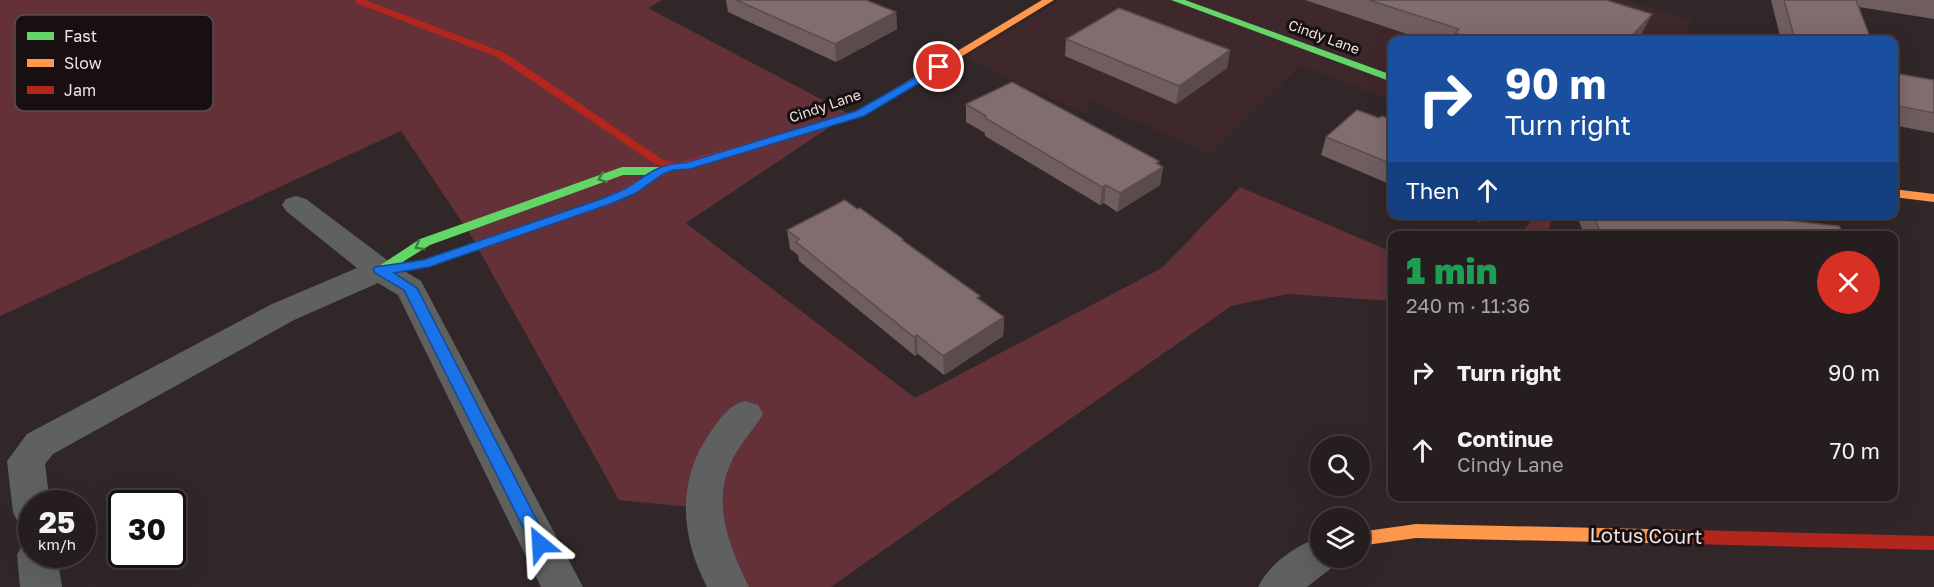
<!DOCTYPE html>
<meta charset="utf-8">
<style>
body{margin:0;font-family:"Golos Text",sans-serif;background:#2d2627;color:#f1f3f6;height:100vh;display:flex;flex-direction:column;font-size:22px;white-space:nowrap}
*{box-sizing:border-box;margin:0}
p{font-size:20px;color:#a3a2a4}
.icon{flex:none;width:33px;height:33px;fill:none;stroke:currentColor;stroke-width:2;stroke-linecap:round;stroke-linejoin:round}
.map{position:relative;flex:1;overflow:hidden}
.details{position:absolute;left:1388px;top:231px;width:510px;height:270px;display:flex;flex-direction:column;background:#251d1e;border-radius:12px;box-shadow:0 6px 24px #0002,0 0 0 2px #423b3c}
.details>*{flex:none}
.hud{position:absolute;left:1388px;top:36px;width:510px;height:183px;border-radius:12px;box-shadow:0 6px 24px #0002,0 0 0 2px #423b3c;background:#1a4fa0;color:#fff;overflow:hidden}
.controls{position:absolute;left:1310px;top:436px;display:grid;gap:12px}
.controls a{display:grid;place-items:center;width:60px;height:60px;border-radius:50%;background:#251d1e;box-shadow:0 6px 24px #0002,0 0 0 2px #423b3c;font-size:30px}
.speed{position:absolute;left:18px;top:490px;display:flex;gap:12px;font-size:30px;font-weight:700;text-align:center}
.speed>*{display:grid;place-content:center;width:78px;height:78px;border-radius:50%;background:#251d1e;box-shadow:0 6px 24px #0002,0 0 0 2px #423b3c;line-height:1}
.speed small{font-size:15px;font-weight:400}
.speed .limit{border:3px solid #111;border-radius:9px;background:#fff;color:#111}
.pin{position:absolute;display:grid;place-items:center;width:51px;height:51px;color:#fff;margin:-26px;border:3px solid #fff;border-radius:50%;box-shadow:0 2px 6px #0007}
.me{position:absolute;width:66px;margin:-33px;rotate:333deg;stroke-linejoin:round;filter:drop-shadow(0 0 4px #0008)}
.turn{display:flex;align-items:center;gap:21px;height:126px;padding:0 18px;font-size:27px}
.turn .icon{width:78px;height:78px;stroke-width:2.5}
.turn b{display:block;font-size:42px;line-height:51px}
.then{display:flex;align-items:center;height:57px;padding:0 18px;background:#0003;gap:12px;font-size:22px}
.round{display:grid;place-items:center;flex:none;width:63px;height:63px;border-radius:32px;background:#2d2627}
.summary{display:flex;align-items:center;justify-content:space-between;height:102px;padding:0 18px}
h1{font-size:36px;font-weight:800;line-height:45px;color:#1e9e55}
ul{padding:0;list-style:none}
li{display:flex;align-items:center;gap:18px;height:78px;padding:0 18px}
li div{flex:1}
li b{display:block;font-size:22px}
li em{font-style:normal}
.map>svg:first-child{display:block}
.built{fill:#3f282b}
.green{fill:#643138}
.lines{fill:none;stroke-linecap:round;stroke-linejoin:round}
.street{fill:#5f6060;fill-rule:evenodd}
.fast{fill:#63d668;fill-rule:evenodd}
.slow{fill:#ff974d;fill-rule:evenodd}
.jam{fill:#b3261e;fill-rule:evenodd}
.wall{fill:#6f5d5f}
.shaded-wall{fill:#5a4c4d}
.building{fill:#816c6e;stroke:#5a4c4d;stroke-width:1.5}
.oneway{stroke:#417c40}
.route{fill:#1a73e8;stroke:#114b97;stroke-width:1.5}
.labels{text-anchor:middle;stroke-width:6;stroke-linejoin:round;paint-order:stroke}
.far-street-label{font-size:14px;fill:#eee2e3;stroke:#170f10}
.near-street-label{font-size:20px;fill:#eee2e3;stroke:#170f10}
.key{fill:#170f10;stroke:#584e4f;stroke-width:1.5}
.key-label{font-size:16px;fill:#eee2e3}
</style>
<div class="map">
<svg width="1934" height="587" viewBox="0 0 1934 587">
<rect width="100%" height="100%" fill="#312728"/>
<path class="built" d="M 1061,0 L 1626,0 L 1692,20 L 1682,40 L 1392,40 L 1392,100 L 1300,65 L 1210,154 L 1091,101 L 1086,115 L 965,57 Z"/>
<g class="green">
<path d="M 0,0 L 662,0 L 648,8 L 849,114 L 686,223 L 915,398 L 1162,268 L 1240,187 L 1392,252 L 1392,301 L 1288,294 L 1231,306 L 831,587 L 723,587 L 690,507 L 619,500 L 470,234 L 401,131 L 0,316 Z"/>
<path d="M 1536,215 L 1553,215 L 1547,235 L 1520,235 Z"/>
</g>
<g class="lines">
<g class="street">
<path d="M 296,196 L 306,199 L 391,263 L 421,281 L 583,587 L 541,587 L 398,295 L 378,283 L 294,320 L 53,454 L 45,464 L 50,504 L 32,504 L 32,528 L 18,523 L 13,512 L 7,461 L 27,434 L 272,304 L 357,268 L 286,211 L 282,205 L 286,199 Z"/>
<path d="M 745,401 L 758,405 L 763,414 C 755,428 744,439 736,453 C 709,498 728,544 749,587 L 707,587 C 680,535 676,479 712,430 C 721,417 729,405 745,401 Z"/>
<path d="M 1320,537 L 1320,558 L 1338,558 L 1334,566 L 1307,587 L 1258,587 C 1270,563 1295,546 1320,537 Z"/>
<path d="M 32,540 L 32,555 L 57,555 L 62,587 L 20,587 L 17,555 L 23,543 Z"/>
</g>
<g class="fast">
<path d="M 1171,0 L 1185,0 L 1392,75 L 1392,82 Z"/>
<path d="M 622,167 L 659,167 L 665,171 L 659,175 L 623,175 L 430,245 L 401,263 L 422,260 L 505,232 L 511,236 L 509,239 L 429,267 L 380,274 L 373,270 L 420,239 Z"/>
</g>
<g class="slow">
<path d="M 1042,0 L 1054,0 L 864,116 L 809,132 L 803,129 L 805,127 L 856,112 Z"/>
<path d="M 1893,189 L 1934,194 L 1934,202 L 1893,197 Z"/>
<path d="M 1416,524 L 1690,530 L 1696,532 L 1698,537 L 1696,542 L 1690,544 L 1416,538 L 1359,546 L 1359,532 Z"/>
</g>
<g class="jam">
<path d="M 355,0 L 365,0 L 505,53 L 663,160 L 677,163 L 805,127 L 813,127 L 815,129 L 813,131 L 681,169 L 673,170 L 613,204 L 509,239 L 501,239 L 499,236 L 501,233 L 605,198 L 662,166 L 655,164 L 497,57 L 356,3 Z"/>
<path d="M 1690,530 L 1934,536 L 1934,550 L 1690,544 L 1684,542 L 1682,537 L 1684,532 Z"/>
</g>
</g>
<g class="wall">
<path d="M 726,0 L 866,0 L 896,12 L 897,29 L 836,62 L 728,12 Z"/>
<path d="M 1305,0 L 1608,0 L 1607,0 L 1642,33 L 1636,40 L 1425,40 Z"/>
<path d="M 1771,0 L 1934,0 L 1934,19 L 1859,7 L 1871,40 L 1781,40 Z"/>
<path d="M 1066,39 L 1230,50 L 1227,68 L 1176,104 L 1065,56 Z"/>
<path d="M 1893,73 L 1934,80 L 1934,133 L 1893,125 Z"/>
<path d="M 966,104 L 1159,161 L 1158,164 L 1163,167 L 1160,185 L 1117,212 L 1104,203 L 1100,205 L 985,136 L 985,133 L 966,122 Z"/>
<path d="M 1379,118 L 1392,120 L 1392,185 L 1321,155 L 1326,137 Z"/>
<path d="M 1463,214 L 1486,214 L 1480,222 Z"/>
<path d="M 1580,214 L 1726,214 L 1846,236 L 1585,236 L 1578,219 Z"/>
<path d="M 787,230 L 903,241 L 1004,317 L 1003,336 L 944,375 L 918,354 L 915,356 L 799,261 L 798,255 L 790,249 Z"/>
</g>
<g class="shaded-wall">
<path d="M 896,12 L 897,29 L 836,62 L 835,44 Z"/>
<path d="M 1652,14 L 1642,33 L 1636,40 L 1628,40 Z"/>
<path d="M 1230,50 L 1227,68 L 1176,104 L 1179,86 Z"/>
<path d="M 1159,161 L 1157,170 L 1163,167 L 1160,185 L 1117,212 L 1120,193 Z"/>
<path d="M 1106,185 L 1104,203 L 1100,205 L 1102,187 Z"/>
<path d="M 1483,214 L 1486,214 L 1480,222 Z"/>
<path d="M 1004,317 L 1003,336 L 944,375 L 943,356 Z"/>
<path d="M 917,335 L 918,354 L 915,356 L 914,337 Z"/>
</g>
<g class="building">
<path d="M 736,0 L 866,0 L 896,12 L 835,44 Z"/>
<path d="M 1369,0 L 1606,0 L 1652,14 L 1628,40 L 1478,40 L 1455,33 L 1459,29 Z"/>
<path d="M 1784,0 L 1856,0 L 1871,40 L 1795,40 Z"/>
<path d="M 1119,8 L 1230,50 L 1179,86 L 1066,39 Z"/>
<path d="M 1893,73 L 1934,80 L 1934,113 L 1893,105 Z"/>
<path d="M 1012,82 L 1159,161 L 1156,163 L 1163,167 L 1120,193 L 1106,185 L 1102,187 L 985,118 L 986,116 L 966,104 Z"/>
<path d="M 1357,110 L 1379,118 L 1382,116 L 1392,120 L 1392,164 L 1326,137 Z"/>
<path d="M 845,200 L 857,209 L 860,208 L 903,239 L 902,240 L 980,296 L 977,298 L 1004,317 L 943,356 L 917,335 L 914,337 L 796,242 L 799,239 L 787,230 Z"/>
<path d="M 1593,214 L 1726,214 L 1839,226 L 1846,236 L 1602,236 Z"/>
</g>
<defs><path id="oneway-chevron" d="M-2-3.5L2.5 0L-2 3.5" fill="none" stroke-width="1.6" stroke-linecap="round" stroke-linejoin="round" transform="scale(1.5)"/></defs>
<g class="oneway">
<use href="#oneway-chevron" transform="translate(602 178) rotate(160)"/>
<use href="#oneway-chevron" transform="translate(419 246) rotate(150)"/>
</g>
<path class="route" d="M 939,64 L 943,65 L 943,69 L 864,116 L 690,169 L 673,170 L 663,174 L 636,193 L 613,203 L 429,267 L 394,273 L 417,288 L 549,544 L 546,549 L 540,552 L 534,549 L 404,290 L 375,273 L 373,270 L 375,267 L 423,260 L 604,198 C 613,194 622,191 630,186 C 649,173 661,163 685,163 L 856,111 Z"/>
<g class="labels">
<g class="far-street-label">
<text transform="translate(1324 37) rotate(20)" y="5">Cindy Lane</text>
<text transform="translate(825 106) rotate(-19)" y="5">Cindy Lane</text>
</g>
<g class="near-street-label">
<text transform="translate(1646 536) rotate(1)" y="7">Lotus Court</text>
</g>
</g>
<rect x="15" y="15" width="198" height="96" rx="9" class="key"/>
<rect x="27" y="32" width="27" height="8" fill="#63d668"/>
<rect x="27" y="59" width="27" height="8" fill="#ff974d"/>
<rect x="27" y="86" width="27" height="8" fill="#b3261e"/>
<g class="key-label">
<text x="64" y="42">Fast</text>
<text x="64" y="69">Slow</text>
<text x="64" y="96">Jam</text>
</g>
</svg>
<div class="controls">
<a><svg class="icon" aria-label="search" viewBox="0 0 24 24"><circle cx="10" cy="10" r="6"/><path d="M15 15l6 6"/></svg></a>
<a><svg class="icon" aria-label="layers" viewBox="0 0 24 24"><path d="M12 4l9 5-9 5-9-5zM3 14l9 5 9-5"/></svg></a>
</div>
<div class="speed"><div>25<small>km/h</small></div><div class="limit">30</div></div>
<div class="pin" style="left:939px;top:67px;background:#d93025"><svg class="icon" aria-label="arrive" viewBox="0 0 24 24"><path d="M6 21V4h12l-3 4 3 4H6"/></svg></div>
<svg class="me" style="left:540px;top:544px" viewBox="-20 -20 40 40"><path d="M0-17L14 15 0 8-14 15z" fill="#1a73e8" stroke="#fff" stroke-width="4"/></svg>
<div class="hud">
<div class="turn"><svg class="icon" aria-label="right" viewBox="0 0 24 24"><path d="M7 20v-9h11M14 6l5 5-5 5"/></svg><div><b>90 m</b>Turn right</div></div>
<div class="then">Then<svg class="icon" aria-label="ahead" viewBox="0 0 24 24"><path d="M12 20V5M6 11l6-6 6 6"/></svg></div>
</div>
<section class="details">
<div class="summary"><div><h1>1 min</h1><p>240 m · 11:36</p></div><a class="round" style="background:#d93025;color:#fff"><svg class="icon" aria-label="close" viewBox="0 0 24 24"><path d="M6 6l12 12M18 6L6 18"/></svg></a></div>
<ul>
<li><svg class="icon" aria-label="right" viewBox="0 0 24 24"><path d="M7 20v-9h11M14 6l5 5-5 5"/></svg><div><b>Turn right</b></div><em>90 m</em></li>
<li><svg class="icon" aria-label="ahead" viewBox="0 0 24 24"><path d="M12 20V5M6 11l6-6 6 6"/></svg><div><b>Continue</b><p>Cindy Lane</p></div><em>70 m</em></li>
</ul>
</section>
</div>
